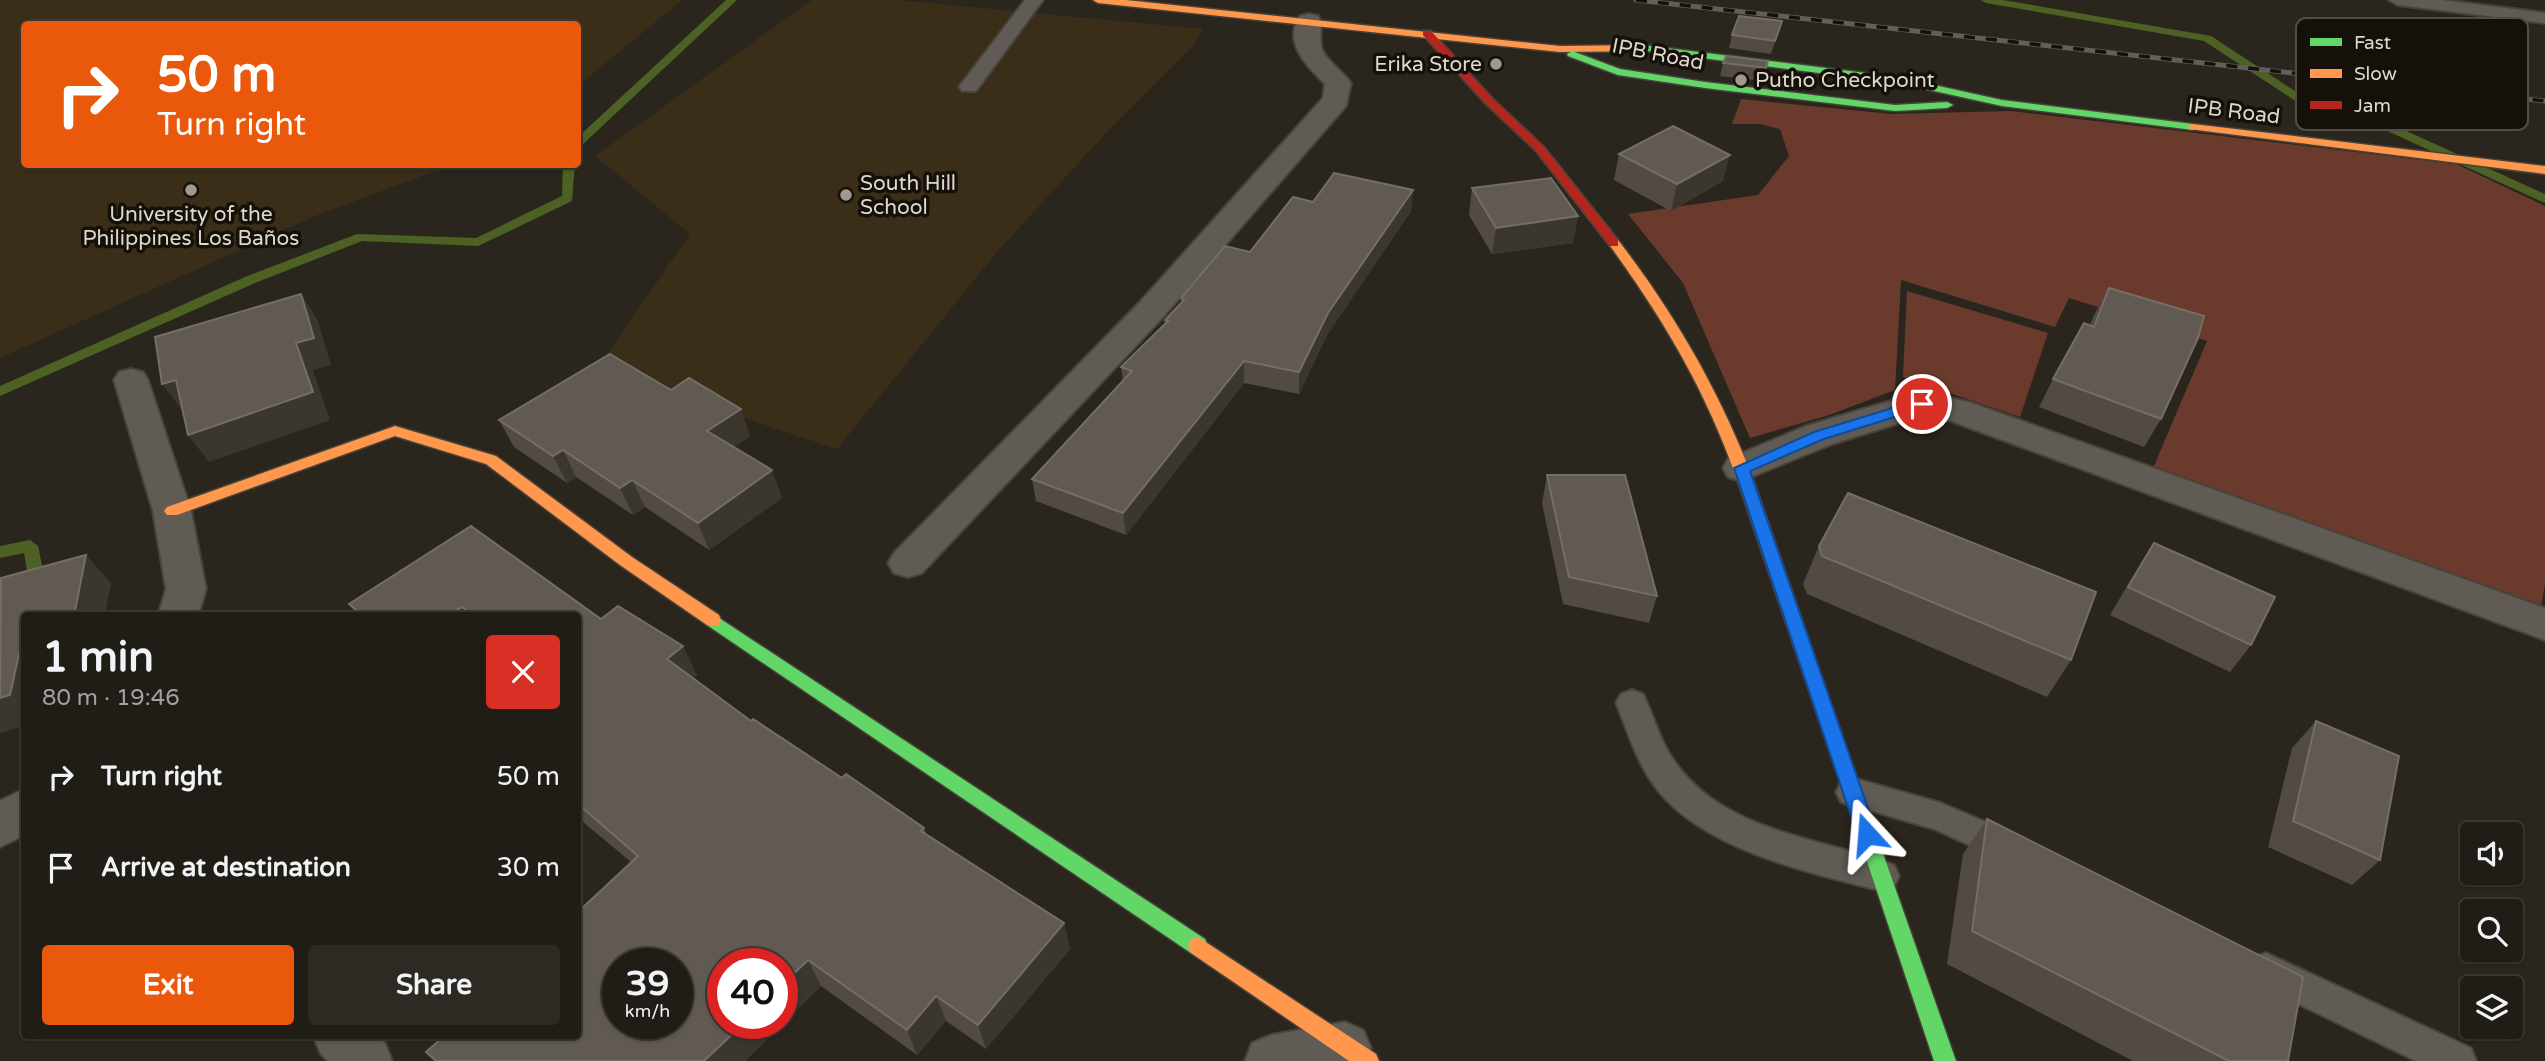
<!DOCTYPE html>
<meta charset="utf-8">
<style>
body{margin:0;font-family:"Varela Round",sans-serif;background:#2d2923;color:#f1f3f6;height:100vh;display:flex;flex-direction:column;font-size:26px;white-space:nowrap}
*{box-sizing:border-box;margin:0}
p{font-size:23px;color:#a2a1a1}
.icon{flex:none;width:38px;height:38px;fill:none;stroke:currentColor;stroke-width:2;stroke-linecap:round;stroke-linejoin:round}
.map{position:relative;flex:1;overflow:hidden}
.panel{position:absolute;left:21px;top:612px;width:560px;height:427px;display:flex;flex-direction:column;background:#201c16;border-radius:7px;box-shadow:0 2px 5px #0004,0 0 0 2px #3d3a35}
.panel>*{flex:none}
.top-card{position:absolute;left:21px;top:21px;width:560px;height:147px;border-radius:7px;box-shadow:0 2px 5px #0004,0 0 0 2px #3d3a35;background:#ea580c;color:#fff;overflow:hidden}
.tools{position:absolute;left:2460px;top:822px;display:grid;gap:14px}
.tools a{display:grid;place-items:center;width:63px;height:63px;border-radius:7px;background:#201c16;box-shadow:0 2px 5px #0004,0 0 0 2px #3d3a35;font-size:35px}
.speed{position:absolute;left:602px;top:948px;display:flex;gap:14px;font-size:35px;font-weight:700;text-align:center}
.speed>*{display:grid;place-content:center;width:91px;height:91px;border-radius:50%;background:#201c16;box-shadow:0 2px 5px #0004,0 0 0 2px #3d3a35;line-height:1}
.speed small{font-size:18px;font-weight:400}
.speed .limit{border:10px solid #d22;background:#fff;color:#111}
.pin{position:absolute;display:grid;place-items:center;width:60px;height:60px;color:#fff;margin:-30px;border:4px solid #fff;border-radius:50%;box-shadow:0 2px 7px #0007}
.me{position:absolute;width:77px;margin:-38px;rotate:341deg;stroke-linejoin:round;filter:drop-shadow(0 0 5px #0008)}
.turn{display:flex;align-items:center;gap:24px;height:147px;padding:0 21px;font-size:32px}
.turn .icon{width:91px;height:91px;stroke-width:2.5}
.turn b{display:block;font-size:49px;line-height:60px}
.round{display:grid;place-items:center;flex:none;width:74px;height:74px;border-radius:7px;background:#2d2923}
.overview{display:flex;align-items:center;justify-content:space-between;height:119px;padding:0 21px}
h1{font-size:42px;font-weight:700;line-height:52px}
.button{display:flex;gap:14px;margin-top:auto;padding:14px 21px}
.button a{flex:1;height:80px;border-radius:7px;background:#ea580c;color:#fff;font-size:28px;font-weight:700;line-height:80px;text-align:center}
.button a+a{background:#2d2923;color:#f1f3f6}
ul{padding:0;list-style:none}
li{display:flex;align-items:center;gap:21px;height:91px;padding:0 21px}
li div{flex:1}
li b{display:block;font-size:26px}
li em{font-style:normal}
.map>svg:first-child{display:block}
.built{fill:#3a2e18}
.green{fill:#6a3b2d}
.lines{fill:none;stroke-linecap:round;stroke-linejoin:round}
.stream{fill:#4d6124;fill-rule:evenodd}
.lane-casing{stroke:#47433b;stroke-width:4}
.street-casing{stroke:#47433b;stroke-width:4}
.fast-casing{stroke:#47433b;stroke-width:3}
.slow-casing{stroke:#47433b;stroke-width:3}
.jam-casing{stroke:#47433b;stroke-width:3}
.lane{fill:#605c55;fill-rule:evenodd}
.street{fill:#605c55;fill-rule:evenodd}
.fast{fill:#63d668;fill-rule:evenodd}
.slow{fill:#ff974d;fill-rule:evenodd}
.jam{fill:#b3261e;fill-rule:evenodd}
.rail-casing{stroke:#625e58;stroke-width:5}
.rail{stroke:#15110a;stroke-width:3.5;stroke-dasharray:11;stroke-linecap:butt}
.wall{fill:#514b44}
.shaded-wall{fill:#3b362e}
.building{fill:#605a53;stroke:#746e66;stroke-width:2;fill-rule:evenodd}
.route{fill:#1a73e8;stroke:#114b97;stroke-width:2}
.poi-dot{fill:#9f9a90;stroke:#15110a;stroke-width:2.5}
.labels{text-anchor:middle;stroke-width:7;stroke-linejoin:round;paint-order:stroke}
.far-street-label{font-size:21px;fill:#ded8ce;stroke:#15110a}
.far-poi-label{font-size:21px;fill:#ded8ce;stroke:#15110a;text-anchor:start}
.key{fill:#15110a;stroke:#514d45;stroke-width:2}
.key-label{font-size:19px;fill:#ded8ce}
</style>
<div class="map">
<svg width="2545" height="1061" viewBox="0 0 2545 1061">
<rect width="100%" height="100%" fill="#2b261d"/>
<g class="built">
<path d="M 0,0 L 682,0 L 578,86 L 578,24 L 24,24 L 24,164 L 451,165 L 315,216 L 0,358 Z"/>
<path d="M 812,0 L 898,0 L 1203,29 L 1192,47 L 1102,137 L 997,252 L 837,449 L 597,369 L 690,234 L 595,156 Z"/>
</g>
<g class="green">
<path d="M 1741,99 L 1891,114 L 2011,111 L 2456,164 L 2545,206 L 2545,584 L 2541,607 L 2151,473 L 2207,341 L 2069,298 L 2055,327 L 1901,280 L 1895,390 L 1829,415 L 1750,438 L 1683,283 L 1628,214 L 1758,195 L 1789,156 L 1780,129 L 1760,124 L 1732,124 Z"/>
<path d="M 1907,291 L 2048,333 L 2020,417 L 1903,377 Z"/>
</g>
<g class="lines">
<g class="stream">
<path d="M 726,0 L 737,0 L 582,145 L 578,146 L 578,137 Z"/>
<path d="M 1981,0 L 2003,0 L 2211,36 L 2319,107 L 2389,123 L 2545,194 L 2545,203 L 2381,128 L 2311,111 L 2204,41 L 1986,3 Z"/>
<path d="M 563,164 L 575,164 L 572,201 L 478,246 L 362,241 L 255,283 L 0,396 L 0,386 L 245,277 L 357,234 L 476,238 L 562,196 Z"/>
<path d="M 30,540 L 38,546 L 45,579 L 6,615 L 0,617 L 0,601 L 28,577 L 24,553 L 0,558 L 0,546 Z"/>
</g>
<defs>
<g id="lane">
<path d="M 1025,0 L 1043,0 L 976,91 L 962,91 L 959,87 Z"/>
<path d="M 2389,0 L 2442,0 L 2545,13 L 2545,23 L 2398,5 Z"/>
<path d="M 1632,690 L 1643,694 C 1654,716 1660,742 1675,762 C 1725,833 1820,837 1894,865 L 1899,876 L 1894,887 L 1882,891 C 1808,872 1696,849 1651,781 C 1635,757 1627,729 1616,703 L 1621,694 Z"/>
<path d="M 1853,778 L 1941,803 L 2023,838 L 2028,849 L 2023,860 L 2011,864 L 1934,829 L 1841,802 L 1836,792 L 1841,782 Z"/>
<path d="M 2266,953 L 2471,1048 L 2476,1061 L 2416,1061 L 2253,982 L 2248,970 L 2253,958 Z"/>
</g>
<g id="street">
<path d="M 1309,14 L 1318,16 C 1324,25 1318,37 1322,49 C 1327,62 1343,71 1351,83 L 1346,106 L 1163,317 L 922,573 L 908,577 L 894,573 L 888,563 L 894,553 L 1139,303 L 1323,98 L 1325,84 C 1307,66 1282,42 1300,16 Z"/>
<path d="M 131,369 L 143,372 L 148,380 L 191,511 L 206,589 L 198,616 L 158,616 L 166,589 L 153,511 L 114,380 L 119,372 Z"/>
<path d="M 1921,392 L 1969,402 L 2545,608 L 2545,640 L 1951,421 L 1922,416 L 1832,444 L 1741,481 L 1728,477 L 1723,468 L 1728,459 L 1806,426 Z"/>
<path d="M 24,789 L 24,835 L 0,847 L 0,801 Z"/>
<path d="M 1345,1022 L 1363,1030 L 1371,1048 L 1366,1061 L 1245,1061 L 1252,1043 L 1271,1035 Z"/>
<path d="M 313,1036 L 377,1036 L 385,1043 L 392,1061 L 328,1061 L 321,1054 Z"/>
</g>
<g id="fast">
<path d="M 1643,45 L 1898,77 L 2002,100 L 2193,124 L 2199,127 L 2193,130 L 2002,106 L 1898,83 L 1639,50 L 1638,48 Z"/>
<path d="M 1572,51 L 1620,69 L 1705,82 L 1895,105 L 1947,102 L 1953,105 L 1947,108 L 1895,111 L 1705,88 L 1618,75 L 1568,56 L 1567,54 Z"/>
<path d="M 713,614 L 1205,939 L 1208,946 L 1205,953 L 1198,955 L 1191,953 L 707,625 L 705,620 L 707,615 Z"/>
<path d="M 1856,794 L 1863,796 L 1865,802 L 1956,1061 L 1934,1061 L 1847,802 L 1849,796 Z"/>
</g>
<g id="slow">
<path d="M 1093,0 L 1126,0 L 1560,46 L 1643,45 L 1648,48 L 1643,51 L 1560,52 L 1098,3 Z"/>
<path d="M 2193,124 L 2545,166 L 2545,174 L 2189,129 L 2187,127 Z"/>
<path d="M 1614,239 L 1618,240 C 1675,314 1720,392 1753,479 L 1750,483 L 1745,484 L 1737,479 C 1704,387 1665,322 1608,243 Z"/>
<path d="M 395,426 L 496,456 L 632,557 L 719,615 L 721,620 L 719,625 L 707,625 L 620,565 L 486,464 L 395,436 L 177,515 L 167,515 L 164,511 L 167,507 Z"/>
<path d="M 1198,937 L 1376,1054 L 1379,1061 L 1349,1061 L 1191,953 L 1188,946 L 1191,939 Z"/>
</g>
<g id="jam">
<path d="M 1423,31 L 1431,31 L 1493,99 L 1544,147 L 1618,240 L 1618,246 L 1610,246 L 1536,151 L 1485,103 L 1423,35 Z"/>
<path d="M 1745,474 L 1753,479 L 1865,802 L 1863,808 L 1856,810 L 1849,808 L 1847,802 L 1737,479 Z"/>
</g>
</defs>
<use href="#lane" class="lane-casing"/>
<use href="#street" class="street-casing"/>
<use href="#fast" class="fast-casing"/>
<use href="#slow" class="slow-casing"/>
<use href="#jam" class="jam-casing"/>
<use href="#lane" class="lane"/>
<use href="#street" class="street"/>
<use href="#fast" class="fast"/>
<use href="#slow" class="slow"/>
<use href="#jam" class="jam"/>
<defs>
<path id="rail" d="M 1636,0 L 2545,101"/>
</defs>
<use href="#rail" class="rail-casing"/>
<use href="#rail" class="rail"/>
</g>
<g class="wall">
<path d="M 1782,21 L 1771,54 L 1729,48 L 1732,35 Z"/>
<path d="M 1768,61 L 1762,81 L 1720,76 L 1723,63 Z"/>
<path d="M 1619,154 L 1723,181 L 1671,211 L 1614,180 Z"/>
<path d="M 1472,188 L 1578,216 L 1573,243 L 1492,254 L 1469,215 Z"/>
<path d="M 1413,190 L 1411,211 L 1327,335 L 1299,394 L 1244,383 L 1126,535 L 1036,501 L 1032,479 L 1123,381 L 1121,367 L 1165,324 L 1165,320 L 1181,303 L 1181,298 L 1250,252 L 1313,202 Z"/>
<path d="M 2109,288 L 2161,419 L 2144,447 L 2039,407 L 2053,379 L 2090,325 L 2094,315 Z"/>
<path d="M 499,420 L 750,436 L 734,447 L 782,498 L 709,550 L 645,507 L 633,515 L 576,477 L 567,483 L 514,447 Z"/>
<path d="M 1547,475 L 1657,596 L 1649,623 L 1563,604 L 1542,503 Z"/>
<path d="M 471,526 L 601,619 L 697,675 L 693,678 L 751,721 L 924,828 L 926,834 L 1064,923 L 1070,949 L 986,1049 L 946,1021 L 917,1055 L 821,986 L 745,1061 L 435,1061 L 426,1052 L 631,862 L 583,822 L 578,813 L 578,616 L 358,616 L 349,604 Z"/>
<path d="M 2154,543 L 2251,645 L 2230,672 L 2110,615 L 2136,571 Z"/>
<path d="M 1819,546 L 2071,660 L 2047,697 L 1807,594 L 1803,584 Z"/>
<path d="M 2316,721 L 2380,860 L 2352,885 L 2268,847 L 2292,748 Z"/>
<path d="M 1987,819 L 2288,1061 L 2133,1061 L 1947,964 L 1963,854 Z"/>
</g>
<g class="shaded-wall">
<path d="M 1730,155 L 1723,181 L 1671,211 L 1677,184 Z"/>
<path d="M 1413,190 L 1411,211 L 1327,335 L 1299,394 L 1299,372 L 1328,313 Z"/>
<path d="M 1578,216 L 1573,243 L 1492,254 L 1496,228 Z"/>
<path d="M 301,294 L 318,321 L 331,365 L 313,370 L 330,420 L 209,462 L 188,435 L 296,343 Z"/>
<path d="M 1244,361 L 1244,383 L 1126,535 L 1123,513 Z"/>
<path d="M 176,380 L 183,411 L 162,384 Z"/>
<path d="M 741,409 L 750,436 L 718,458 L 707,431 Z"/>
<path d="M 563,450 L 576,477 L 567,483 L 553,456 Z"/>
<path d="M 772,470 L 782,498 L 709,550 L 698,523 Z"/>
<path d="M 632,480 L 645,507 L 633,515 L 620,488 Z"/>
<path d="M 86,555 L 111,583 L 105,616 L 74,616 Z"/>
<path d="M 462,607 L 468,616 L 449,616 Z"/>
<path d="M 683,646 L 697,675 L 681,688 L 667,659 Z"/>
<path d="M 24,653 L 24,726 L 0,733 L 0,698 L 19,654 Z"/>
<path d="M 1064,923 L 1070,949 L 986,1049 L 978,1025 Z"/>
<path d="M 808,960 L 821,986 L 745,1061 L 704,1061 L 743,1024 L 782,1024 L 782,985 Z"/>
<path d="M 936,996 L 946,1021 L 917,1055 L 907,1030 Z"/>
</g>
<g class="building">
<path d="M 1739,16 L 1782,21 L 1775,41 L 1732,35 Z"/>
<path d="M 1726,56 L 1768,61 L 1766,68 L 1723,63 Z"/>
<path d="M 1673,126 L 1730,155 L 1677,184 L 1619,154 Z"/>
<path d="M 1334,173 L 1413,190 L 1328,313 L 1299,372 L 1244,361 L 1123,513 L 1032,479 L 1132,371 L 1121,367 L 1168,321 L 1165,320 L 1184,300 L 1181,298 L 1225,246 L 1250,252 L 1293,197 L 1313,202 Z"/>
<path d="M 1551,178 L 1578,216 L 1496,228 L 1472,188 Z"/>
<path d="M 2109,288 L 2204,316 L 2198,338 L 2161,419 L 2053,379 L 2084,323 L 2094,327 Z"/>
<path d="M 301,294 L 314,338 L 296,343 L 313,392 L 188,435 L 176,380 L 162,384 L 155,337 Z"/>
<path d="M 610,354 L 671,390 L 689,378 L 741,409 L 707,431 L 772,470 L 698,523 L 632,480 L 620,488 L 563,450 L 553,456 L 499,420 Z"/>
<path d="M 1547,475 L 1625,475 L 1657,596 L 1569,577 Z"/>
<path d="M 1848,493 L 2096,592 L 2071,660 L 1822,556 L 1819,546 Z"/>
<path d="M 471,526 L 601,619 L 618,606 L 683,646 L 667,659 L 751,721 L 753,719 L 842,778 L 846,774 L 924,828 L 921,831 L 1064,923 L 978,1025 L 936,996 L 907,1030 L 808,960 L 782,985 L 782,964 L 723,964 L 723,1024 L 743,1024 L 704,1061 L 436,1061 L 426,1052 L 444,1036 L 578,1036 L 578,912 L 638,856 L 578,804 L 578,616 L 474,616 L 462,607 L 449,616 L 364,616 L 349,604 ZM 618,964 L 677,964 L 677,1024 L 618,1024 Z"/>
<path d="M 2154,543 L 2275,597 L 2251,645 L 2128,587 Z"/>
<path d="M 86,555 L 74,616 L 24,616 L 24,653 L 19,654 L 10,695 L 0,698 L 1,578 Z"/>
<path d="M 2316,721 L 2399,756 L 2380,860 L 2293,821 Z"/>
<path d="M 1987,819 L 2303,977 L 2288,1061 L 2229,1061 L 1972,931 Z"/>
</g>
<path class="route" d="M 1922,399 L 1927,400 L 1927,407 L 1824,439 L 1750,471 L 1877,834 L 1874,840 L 1867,842 L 1860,840 L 1857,834 L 1734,468 L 1814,432 Z"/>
<g class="poi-dot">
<circle cx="1496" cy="64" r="7"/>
<circle cx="1741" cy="80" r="7"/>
<circle cx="191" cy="190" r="7"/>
<circle cx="846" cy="195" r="7"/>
</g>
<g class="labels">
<g class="far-street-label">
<text transform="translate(1658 54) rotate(11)" y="7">IPB Road</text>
<text transform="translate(2234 111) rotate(7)" y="7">IPB Road</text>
</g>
<g class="far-poi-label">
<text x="1482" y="71" text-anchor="end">Erika Store</text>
<text x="1755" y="87">Putho Checkpoint</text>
<text x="860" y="190">South Hill<tspan x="860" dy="24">School</tspan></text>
<text x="191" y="221" text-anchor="middle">University of the<tspan x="191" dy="24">Philippines Los Baños</tspan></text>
</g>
</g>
<rect x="2296" y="18" width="232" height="112" rx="10" class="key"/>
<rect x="2310" y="38" width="32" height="8" fill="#63d668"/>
<rect x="2310" y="69" width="32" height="9" fill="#ff974d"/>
<rect x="2310" y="101" width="32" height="8" fill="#b3261e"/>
<g class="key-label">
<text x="2354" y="49">Fast</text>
<text x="2354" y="80">Slow</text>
<text x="2354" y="112">Jam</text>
</g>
</svg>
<div class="tools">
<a><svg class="icon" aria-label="sound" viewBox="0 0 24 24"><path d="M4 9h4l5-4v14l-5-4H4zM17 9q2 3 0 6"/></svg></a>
<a><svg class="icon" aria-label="search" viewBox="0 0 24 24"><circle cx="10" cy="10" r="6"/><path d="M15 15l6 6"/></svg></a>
<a><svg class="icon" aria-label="layers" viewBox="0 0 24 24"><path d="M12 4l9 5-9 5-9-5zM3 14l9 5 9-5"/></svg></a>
</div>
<div class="speed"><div>39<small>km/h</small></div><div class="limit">40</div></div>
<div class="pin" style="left:1922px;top:404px;background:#d93025"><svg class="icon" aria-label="arrive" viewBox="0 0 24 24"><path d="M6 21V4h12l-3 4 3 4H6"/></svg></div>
<svg class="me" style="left:1867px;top:834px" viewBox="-20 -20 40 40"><path d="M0-17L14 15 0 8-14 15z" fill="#1a73e8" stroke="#fff" stroke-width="4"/></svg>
<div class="top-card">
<div class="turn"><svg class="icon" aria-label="right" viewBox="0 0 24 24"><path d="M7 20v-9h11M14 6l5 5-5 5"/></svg><div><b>50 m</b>Turn right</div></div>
</div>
<section class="panel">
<div class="overview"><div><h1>1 min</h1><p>80 m · 19:46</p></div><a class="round" style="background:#d93025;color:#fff"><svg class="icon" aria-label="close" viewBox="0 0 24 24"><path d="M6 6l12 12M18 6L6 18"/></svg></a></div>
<ul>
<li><svg class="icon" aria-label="right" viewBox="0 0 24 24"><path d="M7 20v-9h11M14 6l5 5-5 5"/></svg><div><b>Turn right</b></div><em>50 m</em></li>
<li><svg class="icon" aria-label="arrive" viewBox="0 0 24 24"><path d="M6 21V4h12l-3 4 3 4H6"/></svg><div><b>Arrive at destination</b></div><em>30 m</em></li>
</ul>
<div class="button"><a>Exit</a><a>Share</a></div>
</section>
</div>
